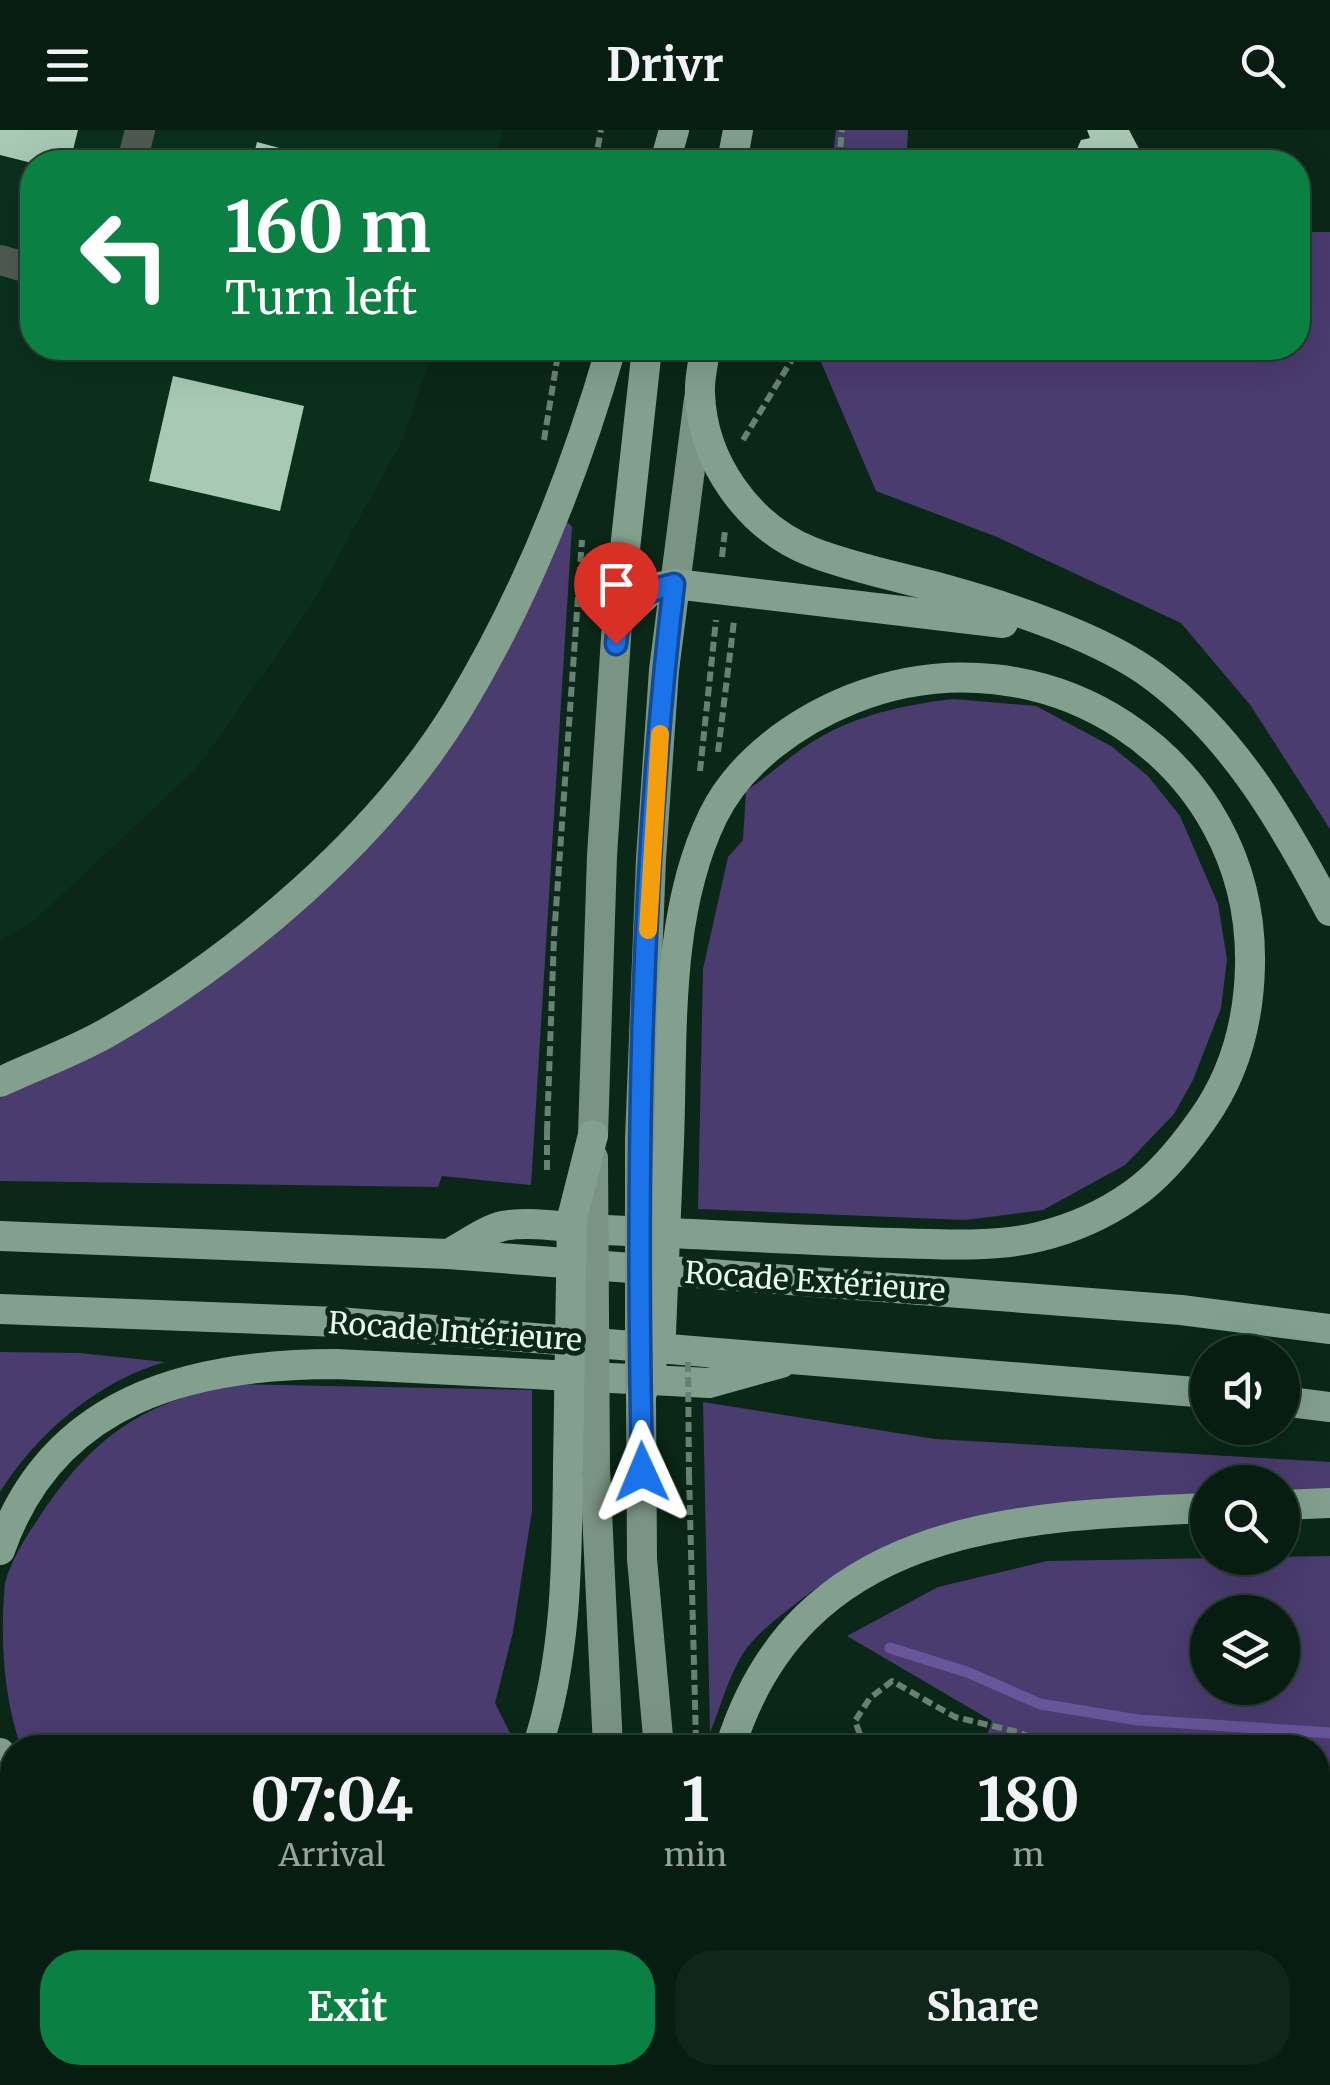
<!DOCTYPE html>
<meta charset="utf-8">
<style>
body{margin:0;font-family:Merriweather,serif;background:#11261a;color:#f1f3f6;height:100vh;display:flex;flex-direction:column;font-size:38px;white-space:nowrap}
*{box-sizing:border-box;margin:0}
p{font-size:32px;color:#98a29f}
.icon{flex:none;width:55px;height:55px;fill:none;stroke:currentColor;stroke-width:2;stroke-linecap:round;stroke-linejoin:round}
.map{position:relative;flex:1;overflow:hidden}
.sheet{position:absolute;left:0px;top:1605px;width:1330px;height:350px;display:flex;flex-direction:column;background:#081d11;border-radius:40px 40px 0 0;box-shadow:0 10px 40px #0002,0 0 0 2px #293b31}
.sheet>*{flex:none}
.top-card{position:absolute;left:20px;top:20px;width:1290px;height:210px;border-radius:40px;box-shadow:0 10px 40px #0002,0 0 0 2px #293b31;background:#0b8043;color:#fff;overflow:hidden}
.controls{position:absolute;left:1190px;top:1205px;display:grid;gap:20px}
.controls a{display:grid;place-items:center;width:110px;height:110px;border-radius:50%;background:#081d11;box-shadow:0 10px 40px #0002,0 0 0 2px #293b31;font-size:50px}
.pin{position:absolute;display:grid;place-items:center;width:85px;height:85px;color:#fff;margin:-102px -42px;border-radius:50% 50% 50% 0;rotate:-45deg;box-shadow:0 0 10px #0007}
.pin .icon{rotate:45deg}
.me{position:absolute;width:110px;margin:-55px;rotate:359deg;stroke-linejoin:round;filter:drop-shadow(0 0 8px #0008)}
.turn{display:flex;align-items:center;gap:35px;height:210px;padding:0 40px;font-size:45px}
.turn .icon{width:130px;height:130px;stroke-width:2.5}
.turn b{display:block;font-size:70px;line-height:85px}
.eta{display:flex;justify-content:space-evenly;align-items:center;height:170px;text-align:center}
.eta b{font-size:60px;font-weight:700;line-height:70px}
.primary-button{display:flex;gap:20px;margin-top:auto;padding:20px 40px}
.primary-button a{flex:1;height:115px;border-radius:40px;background:#0b8043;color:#fff;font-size:40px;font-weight:700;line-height:115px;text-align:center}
.primary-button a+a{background:#11261a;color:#f1f3f6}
header{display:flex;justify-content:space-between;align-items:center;height:130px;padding:0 40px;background:#081d11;font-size:45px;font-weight:700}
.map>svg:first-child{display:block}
.built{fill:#0a301c}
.green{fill:#4a3c6f;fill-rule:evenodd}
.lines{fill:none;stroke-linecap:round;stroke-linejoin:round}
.stream{stroke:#68559a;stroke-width:11}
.building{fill:#a8c9b4}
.path{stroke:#698173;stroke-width:6;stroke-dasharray:10 5;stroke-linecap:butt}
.minor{stroke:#4e5a52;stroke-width:30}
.primary{stroke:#7a9484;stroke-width:30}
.trunk{stroke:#83a08e;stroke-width:30}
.path-bridge{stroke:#698173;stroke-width:6;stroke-dasharray:10 5;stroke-linecap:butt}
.primary-bridge{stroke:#7a9484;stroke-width:30}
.trunk-bridge{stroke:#83a08e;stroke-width:30}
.route-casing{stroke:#114b97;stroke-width:25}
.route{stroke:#1a73e8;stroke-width:18}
.slow{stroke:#f59e0b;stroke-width:18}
.labels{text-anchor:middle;stroke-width:10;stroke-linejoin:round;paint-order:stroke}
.street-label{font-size:30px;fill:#e9faef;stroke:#0a2717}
</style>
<header><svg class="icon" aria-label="menu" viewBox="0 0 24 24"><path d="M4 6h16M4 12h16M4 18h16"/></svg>Drivr<svg class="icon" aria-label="search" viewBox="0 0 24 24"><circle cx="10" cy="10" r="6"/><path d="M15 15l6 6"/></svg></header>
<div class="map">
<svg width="1330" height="1955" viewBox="0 0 1330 1955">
<rect width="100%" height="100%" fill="#0a2717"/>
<g class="built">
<path d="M 0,0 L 504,0 L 493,32 L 32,32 L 32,218 L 433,218 L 402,311 L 311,476 L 197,638 L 36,789 L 0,811 Z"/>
<path d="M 0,1898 L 12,1903 L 12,1942 L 103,1943 L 120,1955 L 0,1955 Z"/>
</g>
<g class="green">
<path d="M 836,0 L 908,0 L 906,32 L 832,32 Z"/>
<path d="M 1298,102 L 1330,102 L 1330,699 L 1251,576 L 1181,493 L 997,407 L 876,361 L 815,218 L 1298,218 Z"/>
<path d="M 564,388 L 572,397 L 531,1055 L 442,1046 L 438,1057 L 0,1051 L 0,968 L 142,897 L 366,715 Z"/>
<path d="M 954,569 L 1036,576 L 1111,616 L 1148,646 L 1180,686 L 1218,774 L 1227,829 L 1221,878 L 1193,950 L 1174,984 L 1125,1035 L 1043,1080 L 966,1090 L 698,1079 L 703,839 L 728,727 L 743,710 L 746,661 C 773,643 796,620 824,605 C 865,583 909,574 954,569 Z"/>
<path d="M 0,1222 L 79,1223 L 165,1232 C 98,1251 37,1303 0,1362 Z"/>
<path d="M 235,1254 L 532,1260 L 532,1381 L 513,1502 L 495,1573 L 511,1605 L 505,1617 L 21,1617 C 3,1565 0,1508 5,1453 C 11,1430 27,1405 40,1386 C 92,1308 142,1272 235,1254 Z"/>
<path d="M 703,1272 L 935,1309 L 1330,1332 L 1330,1361 L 1283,1361 L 1282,1352 L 1208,1352 L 1207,1363 C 1059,1373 926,1374 803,1468 C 782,1485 756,1502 742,1525 C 728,1548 720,1578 710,1603 Z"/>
<path d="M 1330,1426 L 1330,1832 L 1318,1840 L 1318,1618 L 983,1617 L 992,1591 L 847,1506 L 938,1457 L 1047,1431 ZM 1282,1482 L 1282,1558 L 1208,1558 L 1208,1482 Z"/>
<path d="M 608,1942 L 610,1955 L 341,1955 L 321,1943 Z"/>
</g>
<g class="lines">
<path class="stream" d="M 890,1518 L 967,1542 L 1040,1574 L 1138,1590 L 1330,1603"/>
</g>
<g class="building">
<path d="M 0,0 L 78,0 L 70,32 L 32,33 L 0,25 Z"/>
<path d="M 1087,0 L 1129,0 L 1146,32 L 1084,32 L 1077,19 L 1081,10 L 1090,8 Z"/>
<path d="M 257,12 L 328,31 L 328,32 L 252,32 Z"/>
<path d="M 173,246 L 304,276 L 280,381 L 149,351 Z"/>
</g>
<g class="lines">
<g class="path">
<path d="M 595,32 L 601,0"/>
<path d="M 839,32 L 842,0"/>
<path d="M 544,310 L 559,218"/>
<path d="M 743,310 L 799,218"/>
<path d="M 722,427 L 725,400"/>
<path d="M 718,622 L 734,491"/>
<path d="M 700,641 L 716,490"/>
<path d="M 547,1001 L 554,807 L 582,410"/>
<path d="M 689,1345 L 696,1611"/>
<path d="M 865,1618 L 855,1591 L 870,1568 L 892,1551 L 955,1587 L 1018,1602 L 1055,1618"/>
<path d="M 1318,1659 L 1330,1659"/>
<path d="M 764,1942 L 765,1955"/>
<path d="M 779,1942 L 780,1955"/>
</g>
<g class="minor">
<path d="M 132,32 L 140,0"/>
<path d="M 0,130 L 32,139"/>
<path d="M 903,1942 L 904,1955"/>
</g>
<g class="primary">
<path d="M 593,1005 L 602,726 L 617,492"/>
<path d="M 640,1009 L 651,729 L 664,540 L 699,269"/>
<path d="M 641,1266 L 642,1429 L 659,1618"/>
<path d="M 595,1339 L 608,1618"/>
<path d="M 645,1942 L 647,1955"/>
</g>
<g class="trunk">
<path d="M 665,32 L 674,0"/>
<path d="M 732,32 L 738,0"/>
<path d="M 705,218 C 704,232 699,248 700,263 C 702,331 748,397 812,422 C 856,439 905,448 951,461 C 1012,478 1102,508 1153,546 C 1234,606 1284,694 1330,781"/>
<path d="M 617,492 L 653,458 L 675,454 L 1003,493"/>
<path d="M 617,492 L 647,218"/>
<path d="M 0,952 C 36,935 76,921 110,901 C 240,826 379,708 458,579 C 526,467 575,343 611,218"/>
<path d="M 0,1106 L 448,1124 L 1181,1180 L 1330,1199"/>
<path d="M 448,1124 C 464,1116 485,1100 503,1096 C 533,1090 575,1099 606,1100 C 702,1104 798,1110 894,1113 C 941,1114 992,1118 1038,1107 C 1071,1099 1105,1084 1132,1065 C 1160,1046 1183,1017 1202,990 C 1235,944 1249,891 1250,835 C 1254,627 1042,493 852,569 C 797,591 740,631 713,686 C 665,785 673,904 669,1011"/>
<path d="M 0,1179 L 338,1192 L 1208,1263"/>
<path d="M 1282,1271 L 1330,1277"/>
<path d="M 1282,1375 L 1330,1373"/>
<path d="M 0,1420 C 53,1268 192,1234 336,1234 L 709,1253 L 781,1233"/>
<path d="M 537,1618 C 567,1527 567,1431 568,1337"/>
<path d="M 730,1618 C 799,1396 1009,1386 1208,1378"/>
<path d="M 0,1623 L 12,1651"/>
<path d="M 0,1734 L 12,1746"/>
<path d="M 254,1942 L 271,1955"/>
<path d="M 717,1942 L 718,1955"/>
</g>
<g class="path-bridge">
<path d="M 547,1040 L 547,1001"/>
<path d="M 688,1232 L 689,1345"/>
</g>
<g class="primary-bridge">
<path d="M 593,1028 L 595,1339"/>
<path d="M 640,1258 L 640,1009"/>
</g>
<g class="trunk-bridge">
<path d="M 641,1266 L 661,1202 L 669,1011"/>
<path d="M 568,1337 L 572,1088 L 593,1005"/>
</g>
</g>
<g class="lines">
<defs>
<path id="route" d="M 616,514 C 618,480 642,461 674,454 C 639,748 636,1047 642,1342"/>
</defs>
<use href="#route" class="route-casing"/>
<use href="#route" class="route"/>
<path class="slow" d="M 648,800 L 660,604"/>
</g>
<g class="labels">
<g class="street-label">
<text transform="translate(815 1152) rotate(4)" y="10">Rocade Extérieure</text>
<text transform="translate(455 1202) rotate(4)" y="10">Rocade Intérieure</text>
</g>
</g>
</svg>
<div class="controls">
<a><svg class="icon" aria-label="sound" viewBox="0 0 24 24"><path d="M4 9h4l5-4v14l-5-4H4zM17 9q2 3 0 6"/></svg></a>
<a><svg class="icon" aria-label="search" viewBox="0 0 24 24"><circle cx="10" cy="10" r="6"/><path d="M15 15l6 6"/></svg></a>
<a><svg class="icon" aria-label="layers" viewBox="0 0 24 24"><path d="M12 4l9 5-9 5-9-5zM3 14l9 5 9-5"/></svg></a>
</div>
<div class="pin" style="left:616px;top:514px;background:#d93025"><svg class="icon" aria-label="arrive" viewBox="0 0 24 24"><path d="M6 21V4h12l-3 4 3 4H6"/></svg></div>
<svg class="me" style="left:642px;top:1342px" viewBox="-20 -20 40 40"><path d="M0-17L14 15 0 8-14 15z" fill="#1a73e8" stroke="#fff" stroke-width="4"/></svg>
<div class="top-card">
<div class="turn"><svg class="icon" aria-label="left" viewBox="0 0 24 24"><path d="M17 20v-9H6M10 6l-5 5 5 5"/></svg><div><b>160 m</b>Turn left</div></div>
</div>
<section class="sheet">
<div class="eta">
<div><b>07:04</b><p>Arrival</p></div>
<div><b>1</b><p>min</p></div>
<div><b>180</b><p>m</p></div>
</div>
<div class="primary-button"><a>Exit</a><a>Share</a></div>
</section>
</div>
